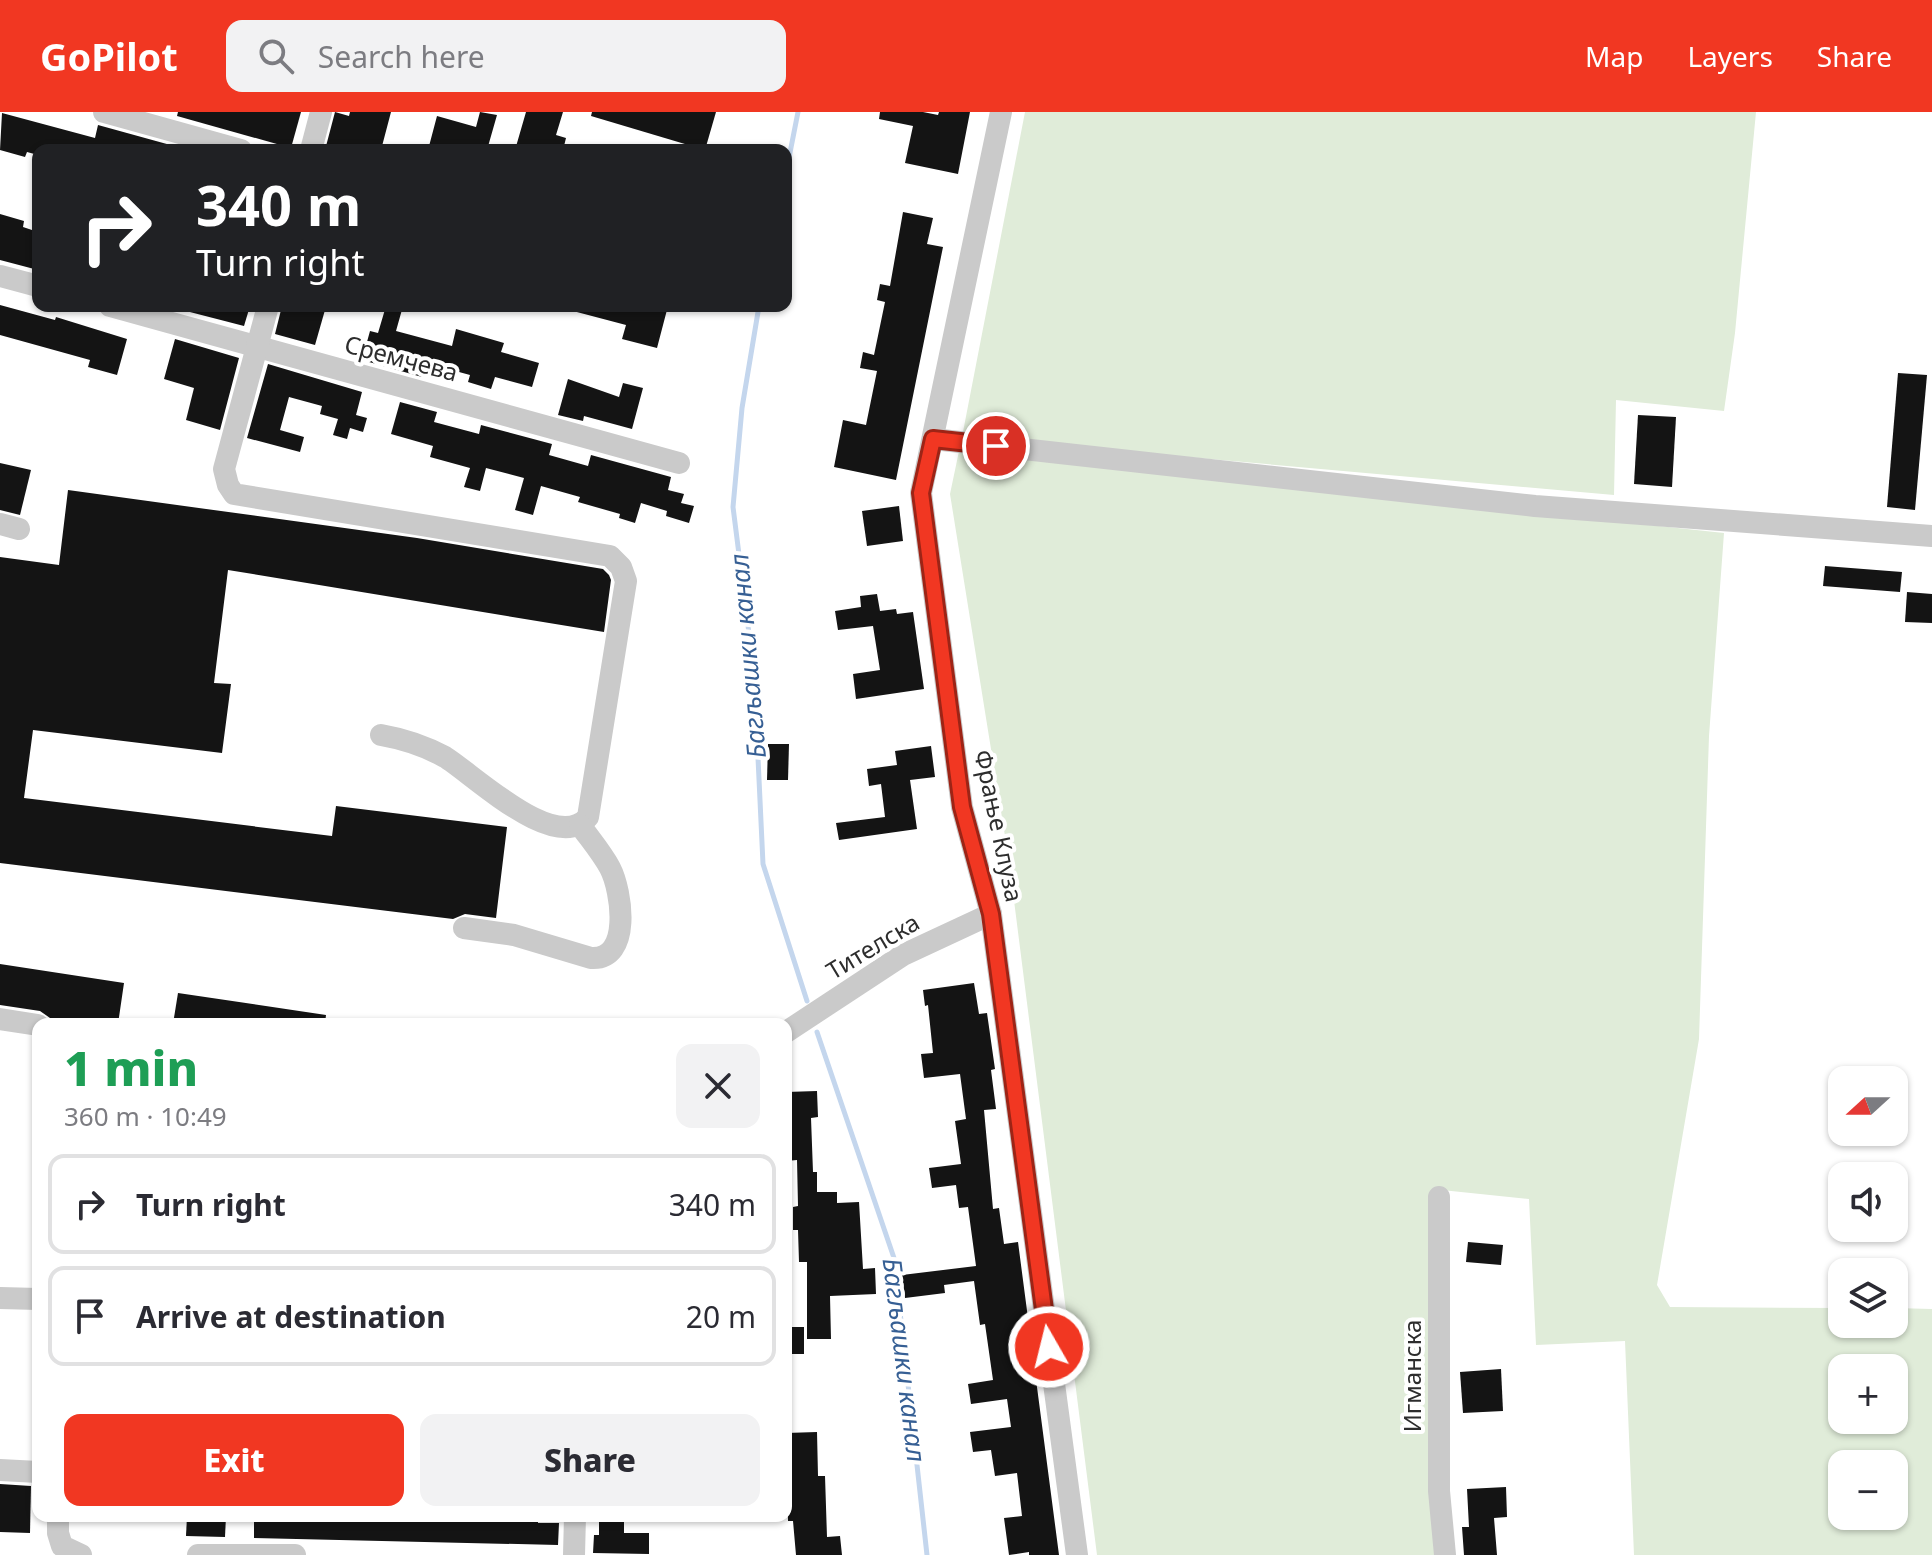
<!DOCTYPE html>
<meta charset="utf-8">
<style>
body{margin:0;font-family:"Noto Sans",sans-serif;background:#f2f2f3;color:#2b2b33;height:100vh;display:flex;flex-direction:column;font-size:30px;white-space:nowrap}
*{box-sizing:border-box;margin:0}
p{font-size:26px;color:#7c7c81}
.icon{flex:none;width:44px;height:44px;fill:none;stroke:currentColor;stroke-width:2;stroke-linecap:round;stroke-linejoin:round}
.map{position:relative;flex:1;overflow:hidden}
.panel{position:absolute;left:32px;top:906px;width:760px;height:504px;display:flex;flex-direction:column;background:#fff;border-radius:16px;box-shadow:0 2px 6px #0004}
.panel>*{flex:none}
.guide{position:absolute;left:32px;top:32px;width:760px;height:168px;border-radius:16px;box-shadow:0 2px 6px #0004;background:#202124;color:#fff;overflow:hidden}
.needle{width:52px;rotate:249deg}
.controls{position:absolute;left:1828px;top:954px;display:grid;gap:16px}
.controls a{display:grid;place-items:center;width:80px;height:80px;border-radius:16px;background:#fff;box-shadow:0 2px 6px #0004;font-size:40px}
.pin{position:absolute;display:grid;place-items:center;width:68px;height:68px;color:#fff;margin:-34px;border:4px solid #fff;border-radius:50%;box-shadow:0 2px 8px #0007}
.me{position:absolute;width:88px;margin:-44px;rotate:352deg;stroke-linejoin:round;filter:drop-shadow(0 0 6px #0008)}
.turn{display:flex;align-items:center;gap:28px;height:168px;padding:0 32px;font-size:36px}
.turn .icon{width:104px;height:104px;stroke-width:2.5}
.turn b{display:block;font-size:56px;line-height:68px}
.round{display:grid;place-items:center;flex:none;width:84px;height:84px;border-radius:16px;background:#f2f2f3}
.head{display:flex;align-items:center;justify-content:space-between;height:136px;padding:0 32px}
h1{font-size:48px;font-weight:800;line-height:60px;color:#1e9e55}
.button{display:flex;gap:16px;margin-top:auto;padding:16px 32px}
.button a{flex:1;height:92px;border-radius:16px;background:#f13722;color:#fff;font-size:32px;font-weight:800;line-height:92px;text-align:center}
.button a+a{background:#f2f2f3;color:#2b2b33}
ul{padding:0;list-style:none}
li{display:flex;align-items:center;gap:24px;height:100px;margin:0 16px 12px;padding:0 16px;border:4px solid #e1e1e2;border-radius:16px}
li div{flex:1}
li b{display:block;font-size:30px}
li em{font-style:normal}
header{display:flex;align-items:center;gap:48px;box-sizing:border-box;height:112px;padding:0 40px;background:#f13722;color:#fff}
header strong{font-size:38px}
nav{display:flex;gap:44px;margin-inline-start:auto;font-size:28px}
.search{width:560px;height:72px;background:#f2f2f3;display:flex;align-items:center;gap:20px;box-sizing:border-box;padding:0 28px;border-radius:16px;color:#7c7c81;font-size:30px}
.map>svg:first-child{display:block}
.green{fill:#e0ecd9;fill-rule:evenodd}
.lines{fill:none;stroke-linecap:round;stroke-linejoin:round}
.stream{stroke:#c4d6ed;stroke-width:5}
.building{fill:#141414}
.minor{stroke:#cacaca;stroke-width:22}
.route-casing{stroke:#9d2416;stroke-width:20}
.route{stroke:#f13722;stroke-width:14}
.labels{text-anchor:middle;stroke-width:8;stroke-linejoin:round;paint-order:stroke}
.street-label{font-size:24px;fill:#2d2d2d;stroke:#fff}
.water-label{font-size:26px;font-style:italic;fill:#365f94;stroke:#fff}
</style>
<header>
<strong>GoPilot</strong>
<div class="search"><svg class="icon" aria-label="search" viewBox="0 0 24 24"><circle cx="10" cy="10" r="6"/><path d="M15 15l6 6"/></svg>Search here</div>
<nav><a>Map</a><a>Layers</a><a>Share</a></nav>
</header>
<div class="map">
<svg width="1932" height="1443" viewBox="0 0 1932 1443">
<rect width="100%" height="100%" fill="#fff"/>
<g class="green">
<path d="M 1025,0 L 1756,0 L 1735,221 L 1724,299 L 1616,288 L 1614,383 L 962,325 Z"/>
<path d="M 959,339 L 1724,421 L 1709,624 L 1699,927 L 1657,1173 L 1670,1195 L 1842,1196 L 1842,1212 L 1894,1212 L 1894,1196 L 1932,1197 L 1932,1443 L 1634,1443 L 1625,1229 L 1536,1233 L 1529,1087 L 1432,1077 L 1429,1205 L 1436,1443 L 1097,1443 L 1009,749 L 950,382 ZM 1842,1256 L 1894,1256 L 1894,1308 L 1842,1308 ZM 1842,1352 L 1894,1352 L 1894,1404 L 1842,1404 Z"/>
</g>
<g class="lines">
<g class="stream">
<path d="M 786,61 L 798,0"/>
<path d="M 759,194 L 742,296 L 733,395 L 754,561 L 763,752 L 807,889"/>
<path d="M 817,920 L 894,1146 L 927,1443"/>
</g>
</g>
<g class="building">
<path d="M 178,0 L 301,0 L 291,36 L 177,4 Z"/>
<path d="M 335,0 L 349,4 L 350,0 L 391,0 L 381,38 L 325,38 Z"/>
<path d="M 480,0 L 497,3 L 487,38 L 428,38 L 437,4 L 476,15 Z"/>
<path d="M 526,0 L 563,0 L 556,23 L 566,26 L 563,38 L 515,38 Z"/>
<path d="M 592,0 L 716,0 L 705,38 L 591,4 Z"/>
<path d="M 880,0 L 923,0 L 938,3 L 939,0 L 970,0 L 958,62 L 905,51 L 913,14 L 879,7 Z"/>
<path d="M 2,1 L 95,26 L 98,13 L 174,34 L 173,38 L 38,38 L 38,43 L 27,40 L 25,45 L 0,38 Z"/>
<path d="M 903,100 L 933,106 L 927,132 L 943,135 L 896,368 L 834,355 L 843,308 L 866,313 L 877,259 L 860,256 L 863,240 L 874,243 L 885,190 L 877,188 L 880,172 L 890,174 Z"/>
<path d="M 0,102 L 24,109 L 23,115 L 38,120 L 38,158 L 0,148 Z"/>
<path d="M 0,193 L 55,208 L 56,205 L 127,227 L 117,263 L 88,255 L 90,248 L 0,223 Z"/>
<path d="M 187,194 L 250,194 L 244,214 L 186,199 Z"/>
<path d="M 282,194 L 309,194 L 325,198 L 315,233 L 275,222 Z"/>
<path d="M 386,194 L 403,194 L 396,219 L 452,234 L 456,217 L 504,231 L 501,240 L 539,251 L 532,275 L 495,265 L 491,277 L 468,270 L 470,263 L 426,251 L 422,265 L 362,248 L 370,219 L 378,221 Z"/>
<path d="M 573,194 L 668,194 L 657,236 L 622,227 L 626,213 L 573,199 Z"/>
<path d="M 175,227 L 239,246 L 220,318 L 186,308 L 194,276 L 164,267 Z"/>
<path d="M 268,252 L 362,280 L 356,303 L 367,306 L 363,320 L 350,316 L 347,327 L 333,323 L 338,307 L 320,302 L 322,294 L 289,285 L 280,318 L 304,325 L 300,340 L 247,326 Z"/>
<path d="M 1898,261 L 1927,263 L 1915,398 L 1887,395 Z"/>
<path d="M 568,267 L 619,285 L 623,271 L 643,276 L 632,317 L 584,304 L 583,309 L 558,303 Z"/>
<path d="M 400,290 L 437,300 L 434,310 L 479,322 L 481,313 L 552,332 L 549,343 L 588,354 L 591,343 L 671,365 L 668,378 L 684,382 L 681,391 L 694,394 L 689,411 L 666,404 L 667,399 L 641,391 L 635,411 L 619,406 L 620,402 L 578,390 L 580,385 L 541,374 L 533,403 L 515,398 L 524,366 L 486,356 L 480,379 L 464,375 L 470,356 L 430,345 L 433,334 L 391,322 Z"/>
<path d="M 1638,303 L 1676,305 L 1672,375 L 1634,372 Z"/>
<path d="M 0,351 L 31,358 L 20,403 L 0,398 Z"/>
<path d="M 68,378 L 417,426 L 603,457 L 609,463 L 611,468 L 604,520 L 228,458 L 214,571 L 231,572 L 222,641 L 33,618 L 24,686 L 332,724 L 336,694 L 507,715 L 496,806 L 465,802 L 453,807 L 0,751 L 0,445 L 59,453 Z"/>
<path d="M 899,394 L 903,429 L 867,434 L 862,399 Z"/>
<path d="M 1825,454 L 1902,460 L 1900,480 L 1823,474 Z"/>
<path d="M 1907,480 L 1932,482 L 1932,511 L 1905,510 Z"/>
<path d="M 877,482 L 880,499 L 896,497 L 897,502 L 913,500 L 924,577 L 856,587 L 853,562 L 880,558 L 873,514 L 838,518 L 835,499 L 861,495 L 860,484 Z"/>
<path d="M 768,632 L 789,632 L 788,668 L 767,668 Z"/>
<path d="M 931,634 L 935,665 L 910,668 L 917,717 L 839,728 L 836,711 L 885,705 L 881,672 L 869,674 L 867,657 L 897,653 L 895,639 Z"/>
<path d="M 0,852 L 124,871 L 118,912 L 89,912 L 50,906 L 40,899 L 0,893 Z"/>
<path d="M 974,871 L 979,902 L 987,901 L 995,957 L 991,958 L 996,997 L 984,998 L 993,1097 L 999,1096 L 1004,1132 L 1018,1130 L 1059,1443 L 1029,1443 L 1029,1440 L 1009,1443 L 1004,1406 L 1022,1404 L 1017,1361 L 995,1364 L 991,1338 L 973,1340 L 970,1320 L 1011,1315 L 1007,1287 L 971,1292 L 968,1272 L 993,1268 L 985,1212 L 980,1213 L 974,1169 L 944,1173 L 945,1181 L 905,1186 L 902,1163 L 976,1154 L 968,1095 L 959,1096 L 956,1073 L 932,1076 L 929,1056 L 961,1052 L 955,1009 L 966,1007 L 960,962 L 924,966 L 921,942 L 933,941 L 928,893 L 925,894 L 923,878 Z"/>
<path d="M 178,881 L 326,903 L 325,912 L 173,912 Z"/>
<path d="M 817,979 L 818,1005 L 811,1006 L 813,1060 L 817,1060 L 817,1080 L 837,1080 L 837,1091 L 859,1090 L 863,1157 L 875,1156 L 876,1182 L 830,1184 L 831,1227 L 807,1227 L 807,1150 L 799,1150 L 798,1118 L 793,1118 L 793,1095 L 798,1094 L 797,1048 L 786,1049 L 786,980 Z"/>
<path d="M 1468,1130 L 1503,1133 L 1501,1153 L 1466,1150 Z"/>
<rect x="786" y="1215" width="18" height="27"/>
<path d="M 1501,1257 L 1503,1299 L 1463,1301 L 1460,1260 Z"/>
<path d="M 817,1320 L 818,1364 L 825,1364 L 827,1425 L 840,1424 L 842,1443 L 796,1443 L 793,1409 L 788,1409 L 786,1321 Z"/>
<path d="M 0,1372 L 31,1374 L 30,1421 L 0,1420 Z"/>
<path d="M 1506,1375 L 1507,1405 L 1494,1406 L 1497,1443 L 1464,1443 L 1462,1415 L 1469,1415 L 1467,1377 Z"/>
<path d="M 187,1404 L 226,1404 L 225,1425 L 186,1424 Z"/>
<path d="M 254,1404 L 538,1404 L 538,1411 L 559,1411 L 558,1433 L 254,1426 Z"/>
<path d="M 599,1409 L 624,1409 L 624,1421 L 649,1421 L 649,1442 L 593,1441 L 594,1423 L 599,1423 Z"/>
</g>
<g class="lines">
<g class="minor">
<path d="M 104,0 L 241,38"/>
<path d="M 1001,0 L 921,381 L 962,695 L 991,802 L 1077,1443"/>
<path d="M 311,38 L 321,0"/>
<path d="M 0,164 L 38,174"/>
<path d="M 110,194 L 679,351"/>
<path d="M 268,194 L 224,357 L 228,373 L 234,382 L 610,444 L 621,455 L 626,469 L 588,705 C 556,743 474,663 445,645 C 425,634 404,627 381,623"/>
<path d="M 933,327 L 1535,394 L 1932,424"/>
<path d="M 0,412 L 19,417"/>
<path d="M 464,816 L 514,823 L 591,846 C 632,849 622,779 610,756 C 602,741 590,727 580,713"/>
<path d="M 0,907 L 38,913"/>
<path d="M 786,920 L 903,843 L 991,802"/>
<path d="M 1439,1085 L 1439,1379 L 1445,1443"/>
<path d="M 0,1186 L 38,1187"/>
<path d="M 0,1358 L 38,1360"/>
<path d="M 58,1404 L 58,1421 L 62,1434 L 81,1443"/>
<path d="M 198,1443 L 295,1443"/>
<path d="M 574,1443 L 575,1404"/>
</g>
</g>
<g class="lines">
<defs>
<path id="route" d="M 996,334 L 933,327 L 921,381 L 962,695 L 991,802 L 1049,1235"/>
</defs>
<use href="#route" class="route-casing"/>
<use href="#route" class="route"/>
</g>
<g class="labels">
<g class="street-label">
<text transform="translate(401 247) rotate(15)" y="8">Сремчева</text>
<text transform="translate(998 714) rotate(78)" y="8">Фрање Клуза</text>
<text transform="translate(873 835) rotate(-31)" y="8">Тителска</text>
<text transform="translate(1413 1264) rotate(-90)" y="8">Игманска</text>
</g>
<g class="water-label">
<text transform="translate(748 544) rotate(-95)" y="9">Багљашки канал</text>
<text transform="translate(904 1248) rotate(83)" y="9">Багљашки канал</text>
</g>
</g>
</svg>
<div class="controls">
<a><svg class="needle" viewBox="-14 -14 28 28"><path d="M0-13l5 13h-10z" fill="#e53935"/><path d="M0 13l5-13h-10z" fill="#7c7c81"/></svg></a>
<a><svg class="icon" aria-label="sound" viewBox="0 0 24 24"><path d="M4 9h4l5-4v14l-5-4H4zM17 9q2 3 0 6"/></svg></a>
<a><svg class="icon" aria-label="layers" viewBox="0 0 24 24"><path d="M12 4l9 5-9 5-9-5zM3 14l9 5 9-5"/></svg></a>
<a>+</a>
<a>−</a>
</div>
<div class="pin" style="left:996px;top:334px;background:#d93025"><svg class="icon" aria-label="arrive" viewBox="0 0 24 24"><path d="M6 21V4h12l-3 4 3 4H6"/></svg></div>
<svg class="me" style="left:1049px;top:1235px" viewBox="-20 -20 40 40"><circle r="17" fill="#f13722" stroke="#fff" stroke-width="3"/><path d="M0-11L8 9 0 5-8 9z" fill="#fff"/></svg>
<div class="guide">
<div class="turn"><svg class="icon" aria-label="right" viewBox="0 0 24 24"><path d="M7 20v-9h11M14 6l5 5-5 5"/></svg><div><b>340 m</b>Turn right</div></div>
</div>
<section class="panel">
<div class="head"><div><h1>1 min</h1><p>360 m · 10:49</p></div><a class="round"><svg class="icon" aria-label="close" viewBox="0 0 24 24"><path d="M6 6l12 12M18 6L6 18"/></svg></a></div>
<ul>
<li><svg class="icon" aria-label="right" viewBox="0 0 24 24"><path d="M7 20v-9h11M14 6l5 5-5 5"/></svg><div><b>Turn right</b></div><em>340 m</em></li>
<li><svg class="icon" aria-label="arrive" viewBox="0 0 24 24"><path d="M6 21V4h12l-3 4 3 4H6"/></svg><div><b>Arrive at destination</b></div><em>20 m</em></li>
</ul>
<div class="button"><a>Exit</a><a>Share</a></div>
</section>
</div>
